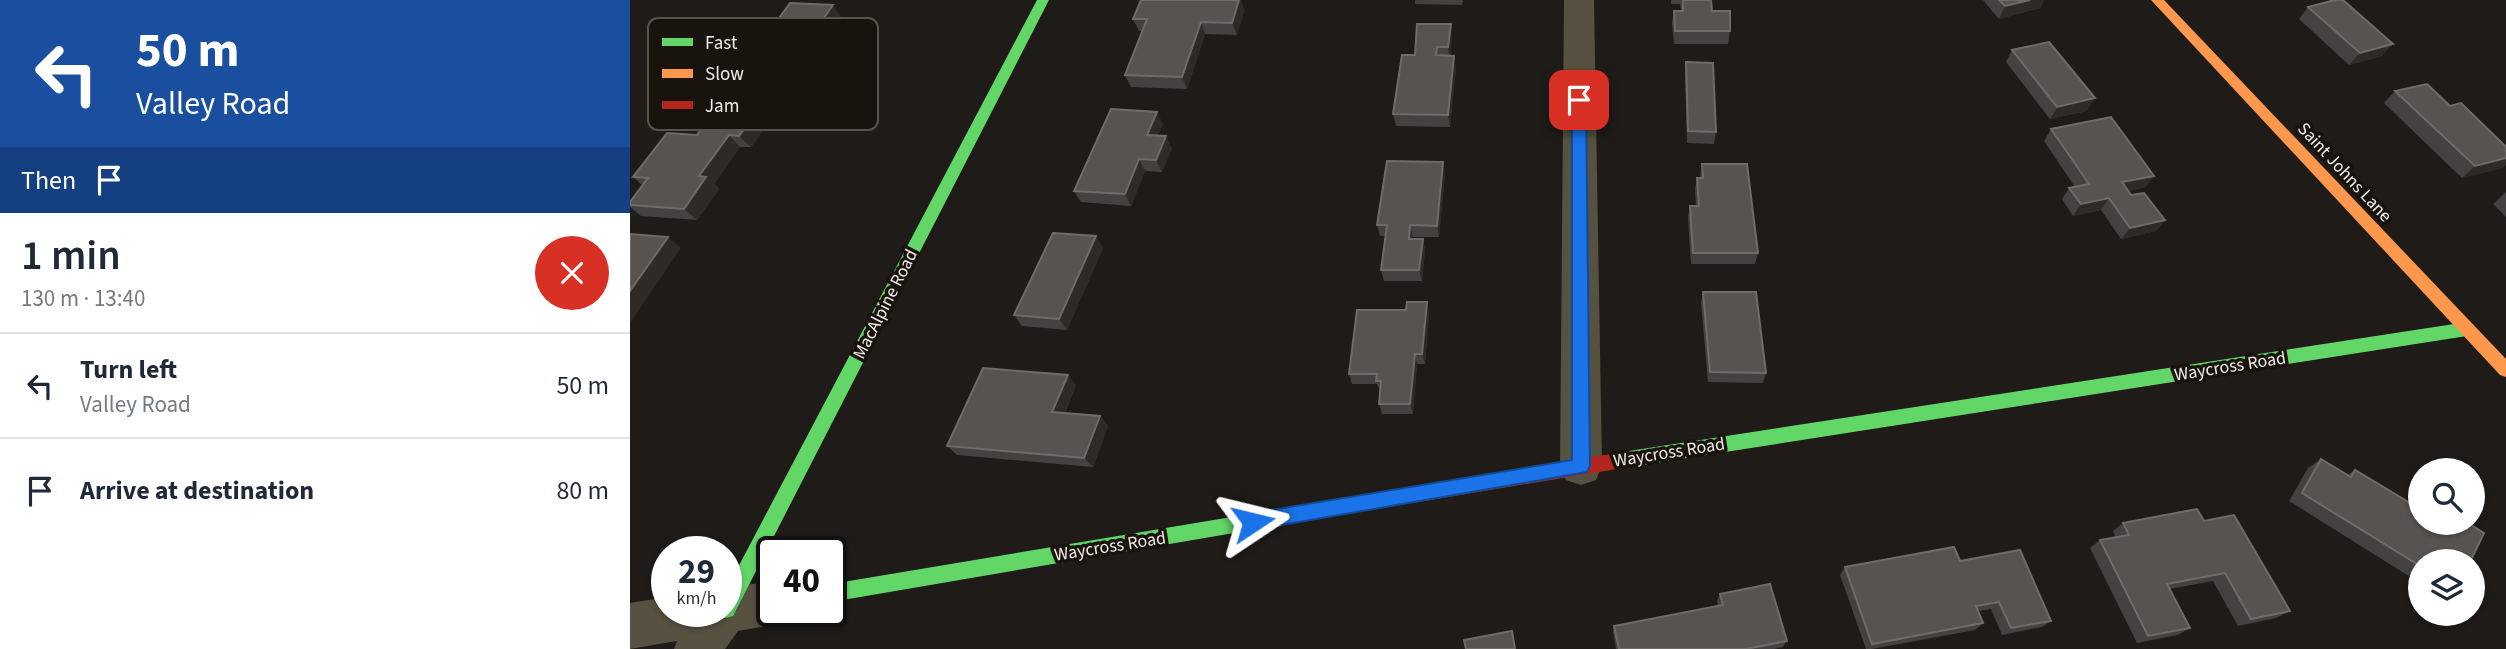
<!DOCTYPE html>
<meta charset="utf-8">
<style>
body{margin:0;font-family:"Source Sans 3",sans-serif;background:#f6f6f7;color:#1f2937;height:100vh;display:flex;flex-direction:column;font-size:26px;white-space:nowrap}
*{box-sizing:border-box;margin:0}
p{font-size:23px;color:#747a83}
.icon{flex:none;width:38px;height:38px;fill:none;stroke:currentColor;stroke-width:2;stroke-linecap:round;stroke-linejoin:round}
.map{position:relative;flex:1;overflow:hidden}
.details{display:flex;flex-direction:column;background:#fff;width:630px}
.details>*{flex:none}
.guide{background:#1a4fa0;color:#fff;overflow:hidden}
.tools{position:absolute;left:1778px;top:458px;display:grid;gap:14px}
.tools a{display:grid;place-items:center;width:77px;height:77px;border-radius:50%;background:#fff;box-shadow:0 2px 5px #0004;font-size:35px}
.speed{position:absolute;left:21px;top:536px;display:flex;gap:14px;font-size:35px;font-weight:700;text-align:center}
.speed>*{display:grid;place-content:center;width:91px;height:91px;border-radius:50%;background:#fff;box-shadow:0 2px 5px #0004;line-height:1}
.speed small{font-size:18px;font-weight:400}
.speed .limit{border:4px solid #111;border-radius:10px;background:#fff;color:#111}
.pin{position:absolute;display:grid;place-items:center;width:60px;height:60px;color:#fff;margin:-30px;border-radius:14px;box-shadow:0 4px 10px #0006}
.me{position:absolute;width:77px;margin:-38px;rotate:80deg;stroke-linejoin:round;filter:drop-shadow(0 0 5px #0008)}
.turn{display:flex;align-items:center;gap:24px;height:147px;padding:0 21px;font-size:32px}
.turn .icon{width:91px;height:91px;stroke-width:2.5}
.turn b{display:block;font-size:49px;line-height:60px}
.then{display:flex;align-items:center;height:66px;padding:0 21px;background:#0003;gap:14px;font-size:26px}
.round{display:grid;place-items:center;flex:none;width:74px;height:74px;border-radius:37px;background:#f6f6f7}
.overview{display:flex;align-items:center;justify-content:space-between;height:119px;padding:0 21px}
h1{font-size:42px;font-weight:600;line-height:52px}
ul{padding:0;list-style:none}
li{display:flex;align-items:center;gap:21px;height:105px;padding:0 21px;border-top:2px solid #e0e1e3}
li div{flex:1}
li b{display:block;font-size:26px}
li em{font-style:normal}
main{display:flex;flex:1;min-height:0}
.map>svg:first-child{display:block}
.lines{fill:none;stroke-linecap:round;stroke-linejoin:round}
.street{fill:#565140;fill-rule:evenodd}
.fast{fill:#63d668;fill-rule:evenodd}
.slow{fill:#ff974d;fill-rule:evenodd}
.jam{fill:#b3261e;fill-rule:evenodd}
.wall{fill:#444140}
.shaded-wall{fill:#2d2a28}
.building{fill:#565351;stroke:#6e6b69;stroke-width:2}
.route{fill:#1a73e8;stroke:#114b97;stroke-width:2}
.labels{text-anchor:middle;stroke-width:7;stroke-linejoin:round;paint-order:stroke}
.street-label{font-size:18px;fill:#efebe6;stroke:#18130c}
.key{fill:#18130c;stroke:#58544d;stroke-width:2}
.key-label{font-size:19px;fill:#efebe6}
</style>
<main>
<section class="details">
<div class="guide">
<div class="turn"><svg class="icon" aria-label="left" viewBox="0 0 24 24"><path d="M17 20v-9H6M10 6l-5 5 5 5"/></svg><div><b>50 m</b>Valley Road</div></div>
<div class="then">Then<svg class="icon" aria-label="arrive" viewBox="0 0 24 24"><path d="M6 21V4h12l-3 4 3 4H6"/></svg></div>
</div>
<div class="overview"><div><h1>1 min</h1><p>130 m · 13:40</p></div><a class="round" style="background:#d93025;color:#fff"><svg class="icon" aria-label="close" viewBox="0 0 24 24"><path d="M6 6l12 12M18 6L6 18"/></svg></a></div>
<ul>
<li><svg class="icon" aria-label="left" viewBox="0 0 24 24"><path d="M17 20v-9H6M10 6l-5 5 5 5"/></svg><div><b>Turn left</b><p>Valley Road</p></div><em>50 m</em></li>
<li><svg class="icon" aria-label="arrive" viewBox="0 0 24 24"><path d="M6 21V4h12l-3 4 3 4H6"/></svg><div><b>Arrive at destination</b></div><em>80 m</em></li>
</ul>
</section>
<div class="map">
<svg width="1876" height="649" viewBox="0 0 1876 649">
<rect width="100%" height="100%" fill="#1e1b18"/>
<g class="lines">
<g class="street">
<path d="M 934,0 L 964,0 L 972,466 L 966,480 L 951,485 L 936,480 L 930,466 Z"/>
<path d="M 142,581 L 142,611 L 161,611 L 158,619 L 142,625 L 108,631 L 95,649 L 44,649 L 47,641 L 0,649 L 0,603 L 37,597 L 37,611 L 96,611 L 96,588 Z"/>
</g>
<g class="fast">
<path d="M 407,0 L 419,0 L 103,616 L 96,618 L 89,616 L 87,611 L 96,611 L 96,590 Z"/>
<path d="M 1837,322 L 1843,324 L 1845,329 L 1843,334 L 1837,336 L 999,467 L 993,465 L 990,459 L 993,453 L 999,451 Z"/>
<path d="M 680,504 L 686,506 L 689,512 L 686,518 L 680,520 L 201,602 L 201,584 Z"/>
</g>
<path class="slow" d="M 1521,0 L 1534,0 L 1876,359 L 1876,377 L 1870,375 Z"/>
<path class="jam" d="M 999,451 L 1005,453 L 1008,459 L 1005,465 L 999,467 L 680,520 L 674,518 L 671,512 L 674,506 L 680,504 Z"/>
</g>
<g class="wall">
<path d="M 511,0 L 611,0 L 614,11 L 607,35 L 575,34 L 557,89 L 501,87 L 495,75 L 512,31 L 509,31 L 503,19 Z"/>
<path d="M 785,0 L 833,0 L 832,5 L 785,4 Z"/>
<path d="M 1041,0 L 1081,0 L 1082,11 L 1100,31 L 1098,44 L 1044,44 L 1042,23 L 1044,11 L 1051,11 L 1050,4 L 1041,4 Z"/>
<path d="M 1353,0 L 1414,0 L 1410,8 L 1369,19 Z"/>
<path d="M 1678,7 L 1752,56 L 1719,65 L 1669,19 Z"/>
<path d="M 212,18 L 198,38 L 191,37 L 152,98 L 114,96 L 102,83 L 122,57 L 114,48 L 136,36 Z"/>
<path d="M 822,37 L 820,55 L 826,68 L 820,127 L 766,126 L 763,114 L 785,55 Z"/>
<path d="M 1382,50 L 1457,111 L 1420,119 L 1376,62 Z"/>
<path d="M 1056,62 L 1086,132 L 1084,144 L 1057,143 L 1055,74 Z"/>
<path d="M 1765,91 L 1820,106 L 1876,147 L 1876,165 L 1872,168 L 1832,178 L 1754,103 Z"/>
<path d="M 127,111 L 138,123 L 121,147 L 110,147 L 84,184 L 89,189 L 67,220 L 11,216 L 0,207 L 0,202 L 12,185 L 3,177 L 67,135 Z"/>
<path d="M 533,124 L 528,135 L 542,148 L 532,172 L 515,171 L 501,206 L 451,202 L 444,191 Z"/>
<path d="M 1421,129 L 1516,187 L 1498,191 L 1501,195 L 1535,220 L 1526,231 L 1491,239 L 1471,210 L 1443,216 L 1432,199 L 1439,188 L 1445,187 L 1414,141 Z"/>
<path d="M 1072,164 L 1128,253 L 1125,264 L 1061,264 L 1058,218 L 1060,206 L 1066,206 L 1065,189 L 1067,178 L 1070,178 Z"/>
<path d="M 815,173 L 809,237 L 783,237 L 782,239 L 793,239 L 795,250 L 792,281 L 754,281 L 751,270 L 755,236 L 750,236 L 747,225 Z"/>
<path d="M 1876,192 L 1876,217 L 1863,204 Z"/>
<path d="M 473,248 L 437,330 L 392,326 L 384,315 Z"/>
<path d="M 1073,292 L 1136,373 L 1133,383 L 1078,382 L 1071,303 Z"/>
<path d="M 797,302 L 799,313 L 795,364 L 787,364 L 783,414 L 752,414 L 749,404 L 750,391 L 747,384 L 722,384 L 719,374 L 776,310 Z"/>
<path d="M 446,385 L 435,413 L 470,416 L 478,426 L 463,467 L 327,455 L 317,446 Z"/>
<path d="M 1691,459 L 1717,475 L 1725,470 L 1790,562 L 1790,583 L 1659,501 L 1678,468 Z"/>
<path d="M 1574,521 L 1660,611 L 1646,618 L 1608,626 L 1583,581 L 1540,589 L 1560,628 L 1548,635 L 1507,643 L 1460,548 L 1470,540 L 1486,538 L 1483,531 L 1493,523 Z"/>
<path d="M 1330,561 L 1421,621 L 1412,627 L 1372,635 L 1361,609 L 1348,611 L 1353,623 L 1345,630 L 1242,649 L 1236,649 L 1210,575 L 1215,567 Z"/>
<path d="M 1090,594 L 1157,641 L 1153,647 L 1144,649 L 986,649 L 983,632 L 984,626 L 1088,606 L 1087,601 Z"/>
</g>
<g class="shaded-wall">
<path d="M 609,0 L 611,0 L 614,11 L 607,35 L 602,23 Z"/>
<path d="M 1400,0 L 1414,0 L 1410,8 L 1369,19 L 1375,6 Z"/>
<path d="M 203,5 L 212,18 L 198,38 L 189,25 Z"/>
<path d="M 571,22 L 575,34 L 557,89 L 552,77 Z"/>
<path d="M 821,24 L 822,37 L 820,60 L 818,47 Z"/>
<path d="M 181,25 L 191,37 L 152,98 L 141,85 Z"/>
<path d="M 1763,44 L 1752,56 L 1719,65 L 1730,53 Z"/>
<path d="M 824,56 L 826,68 L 820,127 L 818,115 Z"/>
<path d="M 1465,98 L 1457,111 L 1420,119 L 1427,107 Z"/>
<path d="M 127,111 L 138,123 L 121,147 L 109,136 Z"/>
<path d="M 527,112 L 533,124 L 523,146 L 517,135 Z"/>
<path d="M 99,135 L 110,147 L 84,184 L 89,189 L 67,220 L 54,209 L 69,176 Z"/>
<path d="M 536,136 L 542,148 L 532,172 L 526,160 Z"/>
<path d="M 1876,158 L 1876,165 L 1872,168 L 1832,178 L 1845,166 Z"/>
<path d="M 509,159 L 515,171 L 501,206 L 495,194 Z"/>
<path d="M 813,162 L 815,173 L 809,237 L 807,226 Z"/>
<path d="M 1524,176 L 1516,187 L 1484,194 L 1492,182 Z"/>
<path d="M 1479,198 L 1471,210 L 1443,216 L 1451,204 Z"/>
<path d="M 1535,220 L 1526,231 L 1491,239 L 1500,228 Z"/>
<path d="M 780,225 L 783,237 L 781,250 L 779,239 Z"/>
<path d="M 466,236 L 473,248 L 437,330 L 429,319 Z"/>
<path d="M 38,237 L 51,248 L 0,323 L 0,291 Z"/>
<path d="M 793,239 L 795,250 L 792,281 L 789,270 Z"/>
<path d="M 797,302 L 799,313 L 795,364 L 792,354 Z"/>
<path d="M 785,354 L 787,364 L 783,414 L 780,404 Z"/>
<path d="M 438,375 L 446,385 L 431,422 L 422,412 Z"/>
<path d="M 470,416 L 478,426 L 463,467 L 454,458 Z"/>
</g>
<g class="building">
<path d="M 511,0 L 609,0 L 602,23 L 571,22 L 552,77 L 495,75 L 517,19 L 503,19 Z"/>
<path d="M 1053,0 L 1081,0 L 1082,11 L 1100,11 L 1100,31 L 1045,31 L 1044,11 L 1053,11 Z"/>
<path d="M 1369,0 L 1400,0 L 1375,6 Z"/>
<path d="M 1705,0 L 1713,0 L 1763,44 L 1730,53 L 1678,7 Z"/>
<path d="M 160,3 L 203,5 L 189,25 L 181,25 L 141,85 L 102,83 L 128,48 L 114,48 L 124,35 L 136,36 Z"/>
<path d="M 787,24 L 821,24 L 818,47 L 807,47 L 806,55 L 824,56 L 818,115 L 763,114 L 772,55 L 785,55 Z"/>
<path d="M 1419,42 L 1465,98 L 1427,107 L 1382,50 Z"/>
<path d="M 1056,62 L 1083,63 L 1086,132 L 1058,131 Z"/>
<path d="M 1797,84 L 1820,106 L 1831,103 L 1876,147 L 1876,158 L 1845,166 L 1765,91 Z"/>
<path d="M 86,108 L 127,111 L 109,136 L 99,135 L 69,176 L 76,177 L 54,209 L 0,205 L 0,202 L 18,178 L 3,177 L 37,133 L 67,135 Z"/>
<path d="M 481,109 L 527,112 L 517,135 L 536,136 L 526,160 L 509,159 L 495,194 L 444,191 Z"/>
<path d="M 1481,117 L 1524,176 L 1492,182 L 1501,195 L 1514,193 L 1535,220 L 1500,228 L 1479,198 L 1451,204 L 1439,188 L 1459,184 L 1421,129 Z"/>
<path d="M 757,161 L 813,162 L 807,226 L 780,225 L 779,239 L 793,239 L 789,270 L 751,270 L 757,225 L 747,225 Z"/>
<path d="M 1072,164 L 1117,164 L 1128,253 L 1063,253 L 1060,206 L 1069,206 L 1067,178 L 1073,178 Z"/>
<path d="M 423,233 L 466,236 L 429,319 L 384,315 Z"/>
<path d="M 0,234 L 38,237 L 0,291 Z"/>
<path d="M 1073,292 L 1126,292 L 1136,373 L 1080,372 Z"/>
<path d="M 777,302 L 797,302 L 792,354 L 785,354 L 780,404 L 749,404 L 751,381 L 746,381 L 747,374 L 719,374 L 727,310 L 776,310 Z"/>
<path d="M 353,368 L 438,375 L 422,412 L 470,416 L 454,458 L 317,446 Z"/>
<path d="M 1691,459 L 1721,477 L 1725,470 L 1790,509 L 1790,523 L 1838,523 L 1854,533 L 1840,562 L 1790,562 L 1790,566 L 1672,493 Z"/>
<path d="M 1567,509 L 1574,521 L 1604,515 L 1660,611 L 1621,619 L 1595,573 L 1537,584 L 1560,628 L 1518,636 L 1470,540 L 1499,535 L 1493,523 Z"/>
<path d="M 1324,547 L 1330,561 L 1390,550 L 1421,621 L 1381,628 L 1369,602 L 1346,606 L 1353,623 L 1242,644 L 1215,567 Z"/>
<path d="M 1140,584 L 1157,641 L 1116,649 L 989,649 L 984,626 L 1093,605 L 1090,594 Z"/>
<path d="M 882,631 L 885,649 L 836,649 L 834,640 Z"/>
</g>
<path class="route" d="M 949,95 L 956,100 L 960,466 L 957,472 L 623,530 L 617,528 L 614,522 L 617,516 L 623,513 L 942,460 L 942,100 Z"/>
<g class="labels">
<g class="street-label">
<text transform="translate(1715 172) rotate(47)" y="6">Saint Johns Lane</text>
<text transform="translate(255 304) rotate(-63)" y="6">MacAlpine Road</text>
<text transform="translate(1600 366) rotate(-9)" y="6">Waycross Road</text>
<text transform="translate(1039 452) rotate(-9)" y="6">Waycross Road</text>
<text transform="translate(480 546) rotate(-9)" y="6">Waycross Road</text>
</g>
</g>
<rect x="18" y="18" width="230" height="112" rx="10" class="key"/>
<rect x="32" y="38" width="31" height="8" fill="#63d668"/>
<rect x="32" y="69" width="31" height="9" fill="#ff974d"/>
<rect x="32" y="101" width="31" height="8" fill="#b3261e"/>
<g class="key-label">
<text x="75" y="49">Fast</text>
<text x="75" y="80">Slow</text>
<text x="75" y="112">Jam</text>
</g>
</svg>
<div class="tools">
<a><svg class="icon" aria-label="search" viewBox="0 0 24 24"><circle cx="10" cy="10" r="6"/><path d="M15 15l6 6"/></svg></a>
<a><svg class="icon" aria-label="layers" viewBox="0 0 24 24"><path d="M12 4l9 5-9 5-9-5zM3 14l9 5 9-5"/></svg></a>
</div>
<div class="speed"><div>29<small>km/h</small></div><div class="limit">40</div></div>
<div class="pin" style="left:949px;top:100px;background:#d93025"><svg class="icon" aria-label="arrive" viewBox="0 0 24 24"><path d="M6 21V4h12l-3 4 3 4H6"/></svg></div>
<svg class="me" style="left:623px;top:522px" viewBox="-20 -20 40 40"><path d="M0-17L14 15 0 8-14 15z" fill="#1a73e8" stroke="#fff" stroke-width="4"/></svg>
</div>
</main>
